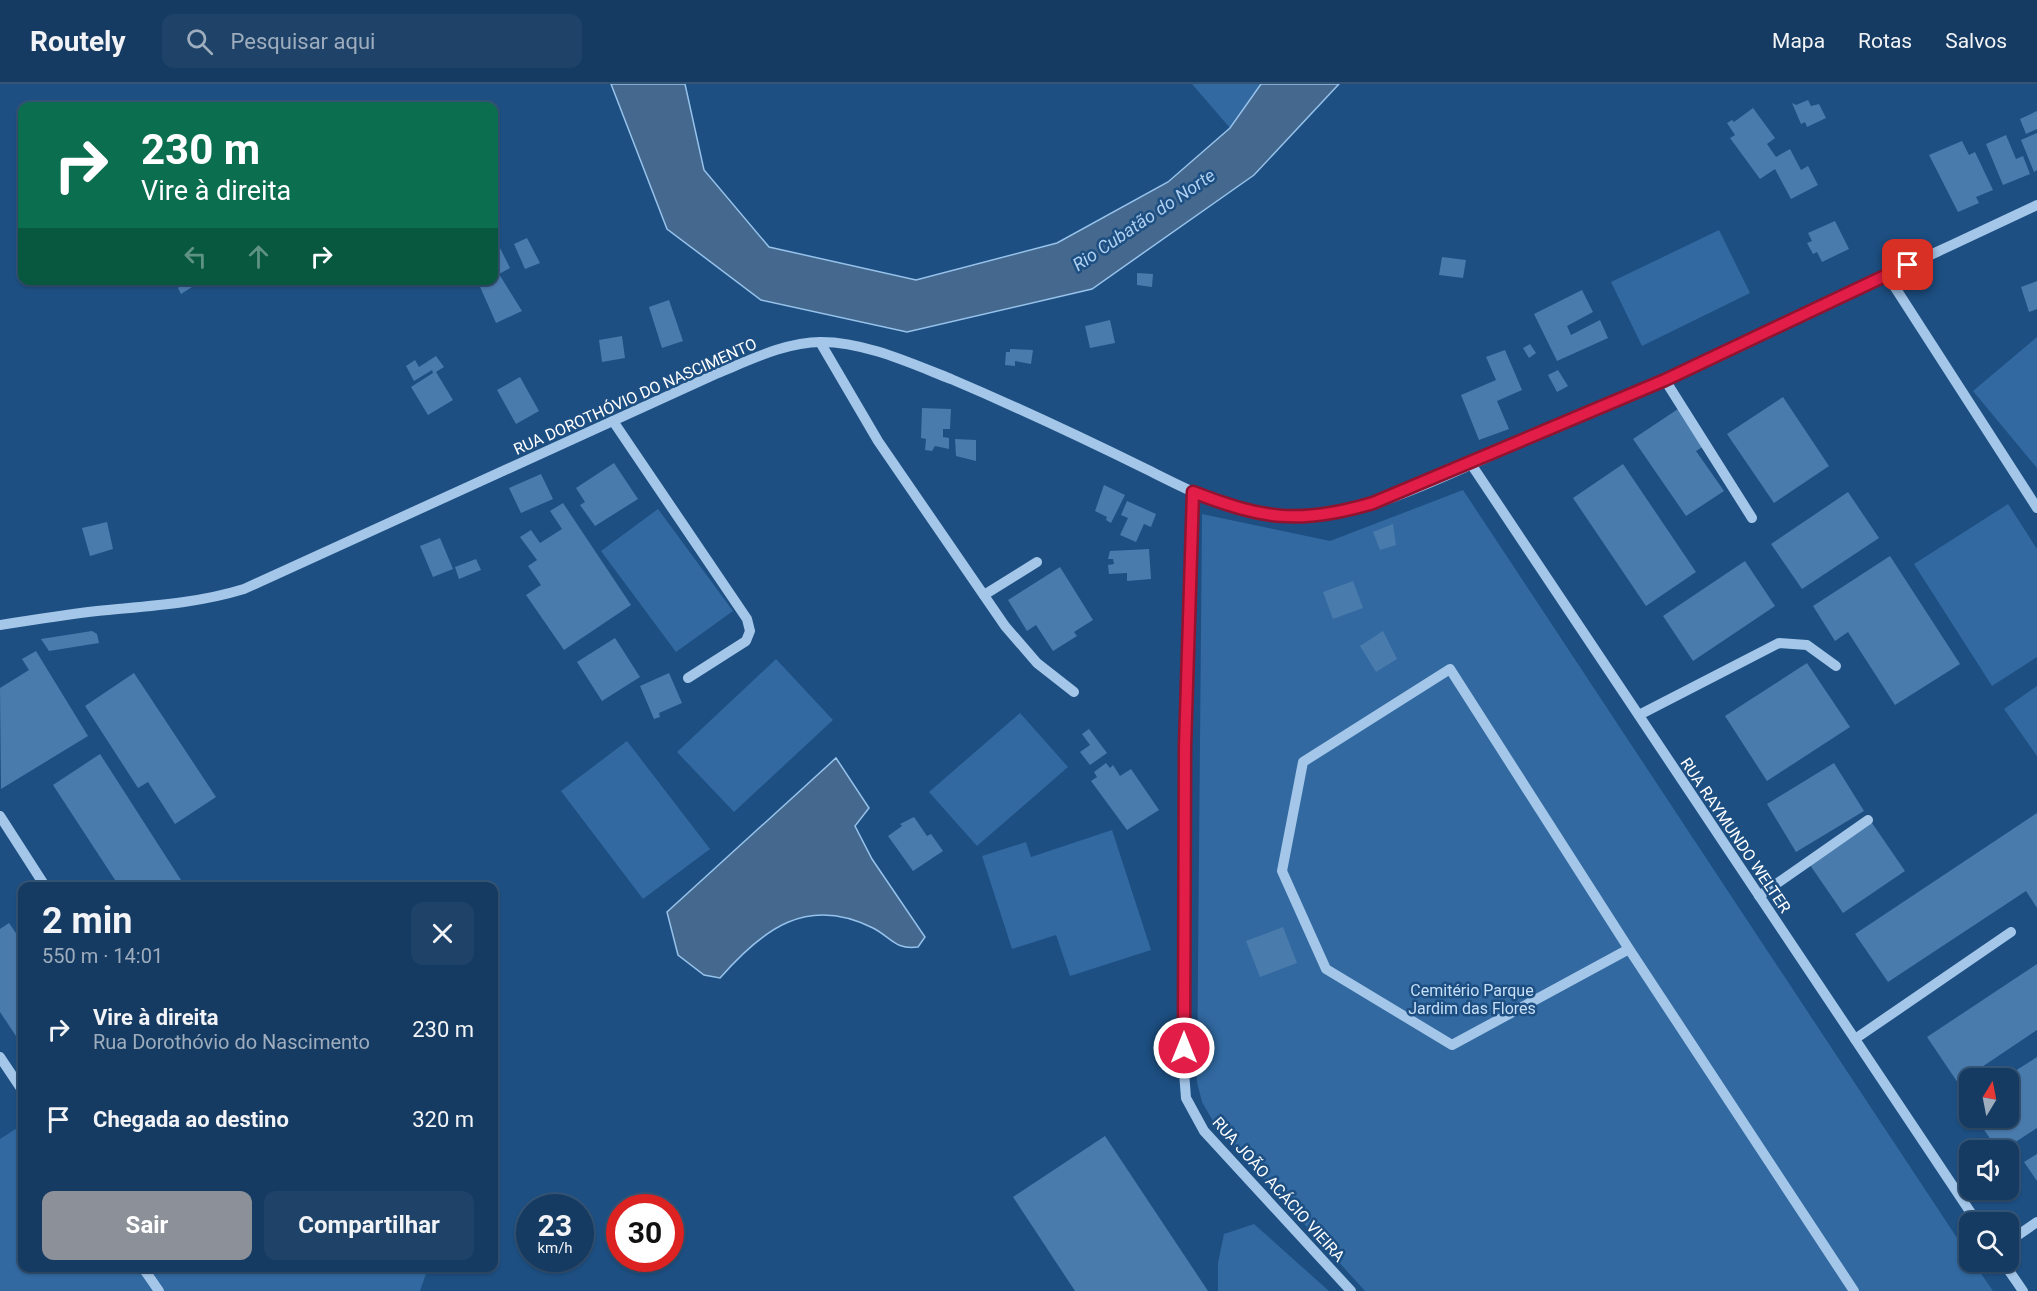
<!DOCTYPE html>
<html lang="pt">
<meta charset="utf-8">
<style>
body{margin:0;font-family:Roboto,sans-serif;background:#1f4268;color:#f1f3f6;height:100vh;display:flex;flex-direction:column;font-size:22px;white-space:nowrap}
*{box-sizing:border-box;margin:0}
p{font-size:20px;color:#9eadbe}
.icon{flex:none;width:33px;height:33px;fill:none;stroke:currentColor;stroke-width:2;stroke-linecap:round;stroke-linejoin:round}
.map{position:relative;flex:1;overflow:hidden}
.drawer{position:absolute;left:18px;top:798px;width:480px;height:390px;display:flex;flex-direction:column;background:#163b62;border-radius:12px;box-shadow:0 2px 4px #0004,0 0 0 2px #355577}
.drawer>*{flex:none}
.guide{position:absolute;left:18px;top:18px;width:480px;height:183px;border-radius:12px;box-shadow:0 2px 4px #0004,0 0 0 2px #355577;background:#0b6e4f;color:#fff;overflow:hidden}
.needle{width:39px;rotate:10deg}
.buttons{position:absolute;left:1959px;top:984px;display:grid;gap:12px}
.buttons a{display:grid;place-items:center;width:60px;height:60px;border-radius:12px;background:#163b62;box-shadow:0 2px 4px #0004,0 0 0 2px #355577;font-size:30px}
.speed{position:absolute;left:516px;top:1110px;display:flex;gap:12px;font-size:30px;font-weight:700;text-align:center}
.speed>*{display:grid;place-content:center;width:78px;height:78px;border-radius:50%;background:#163b62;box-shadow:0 2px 4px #0004,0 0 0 2px #355577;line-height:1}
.speed small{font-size:15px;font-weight:400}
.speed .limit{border:9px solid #d22;background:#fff;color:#111}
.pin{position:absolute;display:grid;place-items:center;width:51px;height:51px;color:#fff;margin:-26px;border-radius:12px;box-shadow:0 3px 9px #0006}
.me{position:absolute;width:66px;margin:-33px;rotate:0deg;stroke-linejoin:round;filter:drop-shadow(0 0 4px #0008)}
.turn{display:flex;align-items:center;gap:21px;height:126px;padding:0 24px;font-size:27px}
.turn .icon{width:78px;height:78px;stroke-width:2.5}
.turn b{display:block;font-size:42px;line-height:51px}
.lanes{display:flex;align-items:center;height:57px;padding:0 24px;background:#0003;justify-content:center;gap:30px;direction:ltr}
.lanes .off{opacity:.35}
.round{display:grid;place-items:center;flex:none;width:63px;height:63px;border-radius:12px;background:#1f4268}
.summary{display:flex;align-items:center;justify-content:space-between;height:102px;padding:0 24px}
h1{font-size:36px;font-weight:700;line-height:45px}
.primary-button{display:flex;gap:12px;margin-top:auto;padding:12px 24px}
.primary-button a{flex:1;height:69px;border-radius:12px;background:#8c9099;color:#fff;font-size:24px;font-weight:700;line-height:69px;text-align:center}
.primary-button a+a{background:#1f4268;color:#f1f3f6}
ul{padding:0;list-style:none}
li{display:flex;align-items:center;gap:18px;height:90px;padding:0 24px}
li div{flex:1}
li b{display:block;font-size:22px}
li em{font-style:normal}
header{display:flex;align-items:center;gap:36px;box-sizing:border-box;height:84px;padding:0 30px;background:#163b62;border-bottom:2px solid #355577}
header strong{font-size:28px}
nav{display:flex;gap:33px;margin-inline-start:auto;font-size:21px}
.search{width:420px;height:54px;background:#1f4268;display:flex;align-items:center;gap:15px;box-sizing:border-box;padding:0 21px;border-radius:12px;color:#9eadbe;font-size:22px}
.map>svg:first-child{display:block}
.green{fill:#3169a0}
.water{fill:#45698e;stroke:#96c2eb;stroke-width:1.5}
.building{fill:#4a7bad}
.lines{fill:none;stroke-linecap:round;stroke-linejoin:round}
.minor{stroke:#a3c6e9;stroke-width:10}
.route-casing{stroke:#92132f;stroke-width:15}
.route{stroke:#e11d48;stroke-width:10}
.labels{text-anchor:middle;stroke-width:5;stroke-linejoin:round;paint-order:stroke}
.street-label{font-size:16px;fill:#fff;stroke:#1d4f82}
.park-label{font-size:16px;fill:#c7dff7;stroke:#1d4f82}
.water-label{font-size:18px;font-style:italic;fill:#aed0f1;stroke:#1d4f82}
</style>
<header>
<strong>Routely</strong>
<div class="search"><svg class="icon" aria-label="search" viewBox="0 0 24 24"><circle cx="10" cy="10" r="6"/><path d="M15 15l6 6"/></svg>Pesquisar aqui</div>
<nav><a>Mapa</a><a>Rotas</a><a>Salvos</a></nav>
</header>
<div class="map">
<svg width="2037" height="1207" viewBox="0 0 2037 1207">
<rect width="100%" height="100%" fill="#1d4f82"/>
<g class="green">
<path d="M 1192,0 L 1261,0 L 1230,44 Z"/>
<path d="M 1719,146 L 1750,209 L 1642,262 L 1611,198 Z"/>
<path d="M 2037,253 L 2037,384 L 1973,307 Z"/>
<path d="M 1463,406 L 1969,1172 L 1970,1178 L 1973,1178 L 1993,1207 L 1365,1207 L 1217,1044 L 1202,1018 L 1197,998 L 1202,430 L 1330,457 Z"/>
<path d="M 2008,420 L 2037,465 L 2037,573 L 1992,602 L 1914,480 Z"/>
<path d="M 658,425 L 733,527 L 676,568 L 601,467 Z"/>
<path d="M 776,575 L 833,636 L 734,728 L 677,668 Z"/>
<path d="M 2037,602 L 2037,672 L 2004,625 Z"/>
<path d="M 1020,629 L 1068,683 L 977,762 L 929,708 Z"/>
<path d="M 627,657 L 710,765 L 643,815 L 561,707 Z"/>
<path d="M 1112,746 L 1151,866 L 1070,892 L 1056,851 L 1012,865 L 982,772 L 1026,758 L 1031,773 Z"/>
<path d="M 22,1041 L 22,1184 L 428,1184 L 420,1207 L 0,1207 L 0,1055 Z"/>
<path d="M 1254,1140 L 1329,1207 L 1218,1207 L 1218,1179 L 1224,1150 Z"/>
</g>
<g class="water">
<path d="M 611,0 L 685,0 L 704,86 L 769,163 L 916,196 L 1057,159 L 1168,98 L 1230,44 L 1261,0 L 1339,0 L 1254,91 L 1092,205 L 907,248 L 761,216 L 667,145 Z"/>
<path d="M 836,674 L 869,724 L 855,742 L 872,775 L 925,853 L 918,863 C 895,866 892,854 873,844 C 807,811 763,845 720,894 L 704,891 L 678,871 L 667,828 Z"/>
</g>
<g class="building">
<path d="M 1808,16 L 1811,22 L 1819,20 L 1826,34 L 1807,43 L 1805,38 L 1801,40 L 1792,19 L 1796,21 Z"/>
<path d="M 1753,24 L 1775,54 L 1767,60 L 1776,73 L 1790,65 L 1801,86 L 1808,82 L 1818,101 L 1791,115 L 1775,85 L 1760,95 L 1730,54 L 1735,51 L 1727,39 L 1732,36 L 1734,38 Z"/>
<path d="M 2037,27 L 2037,45 L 2026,50 L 2020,35 Z"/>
<path d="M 2037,49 L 2037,86 L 2034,88 L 2021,56 Z"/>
<path d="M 2006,51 L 2016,75 L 2023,72 L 2030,90 L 2003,101 L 1986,60 Z"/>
<path d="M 1962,57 L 1969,71 L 1975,68 L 1993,106 L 1976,113 L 1979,119 L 1958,128 L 1929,71 Z"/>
<path d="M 1835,137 L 1849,165 L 1822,178 L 1817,168 L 1813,170 L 1807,159 L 1812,157 L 1808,149 Z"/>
<path d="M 527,154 L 540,179 L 525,185 L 514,160 Z"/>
<path d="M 499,162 L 510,184 L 499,190 L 522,227 L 496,239 L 477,196 L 494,196 L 494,192 L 499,190 L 494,177 L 494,164 Z"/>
<path d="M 1442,173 L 1466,176 L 1463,194 L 1439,191 Z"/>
<path d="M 1137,189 L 1153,190 L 1152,203 L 1137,201 Z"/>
<path d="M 186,196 L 203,196 L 181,210 L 178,204 Z"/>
<path d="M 2037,197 L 2037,225 L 2029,228 L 2021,203 Z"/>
<path d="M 1582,206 L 1593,228 L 1567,242 L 1571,251 L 1600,236 L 1608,254 L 1557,277 L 1534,230 Z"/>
<path d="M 669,216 L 683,257 L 662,264 L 649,223 Z"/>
<path d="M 1110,236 L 1115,259 L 1090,264 L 1085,242 Z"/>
<path d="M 622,252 L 625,274 L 602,278 L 599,256 Z"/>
<path d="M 1530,260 L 1536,269 L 1529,274 L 1523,264 Z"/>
<path d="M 1010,265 L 1033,266 L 1031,280 L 1015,277 L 1015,282 L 1005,281 L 1006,268 L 1010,268 Z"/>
<path d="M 1505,266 L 1522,306 L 1497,317 L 1509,345 L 1479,356 L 1461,311 L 1496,296 L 1486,273 Z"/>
<path d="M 436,272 L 444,283 L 436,288 L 453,316 L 428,331 L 411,303 L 433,289 L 432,286 L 414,297 L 406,282 L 415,276 L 419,283 Z"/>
<path d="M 1558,286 L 1568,302 L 1557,308 L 1548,291 Z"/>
<path d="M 520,293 L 539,327 L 516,340 L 497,306 Z"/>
<path d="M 1783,313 L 1829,382 L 1774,419 L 1727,350 Z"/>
<path d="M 922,324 L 951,325 L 950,345 L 943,345 L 943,353 L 949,354 L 949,365 L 935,362 L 932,367 L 925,366 L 926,355 L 921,354 Z"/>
<path d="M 1678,325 L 1704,362 L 1696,367 L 1724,407 L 1686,432 L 1633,355 Z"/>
<path d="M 955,355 L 976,356 L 976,377 L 956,372 Z"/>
<path d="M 614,379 L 638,415 L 595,442 L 580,421 L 585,418 L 576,404 Z"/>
<path d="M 1623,380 L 1696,488 L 1646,522 L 1573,414 Z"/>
<path d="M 541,390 L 553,415 L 521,429 L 509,404 Z"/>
<path d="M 1104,401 L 1125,411 L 1111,439 L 1106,436 L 1107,433 L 1095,427 Z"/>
<path d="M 1848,408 L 1879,454 L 1802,505 L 1771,460 Z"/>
<path d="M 1127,417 L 1156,430 L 1151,443 L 1144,440 L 1136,458 L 1120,451 L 1128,434 L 1121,431 Z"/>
<path d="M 563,419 L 631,521 L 564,566 L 526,511 L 541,501 L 528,482 L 537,476 L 520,453 L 531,446 L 540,459 L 562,445 L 550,427 Z"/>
<path d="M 107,438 L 113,465 L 90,472 L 82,444 Z"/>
<path d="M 1393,440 L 1396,461 L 1380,466 L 1373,448 Z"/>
<path d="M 440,454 L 453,485 L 433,493 L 420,462 Z"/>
<path d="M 1149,465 L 1151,495 L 1127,497 L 1127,489 L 1109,490 L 1108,481 L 1114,480 L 1113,475 L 1108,475 L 1110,467 Z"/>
<path d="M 1890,472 L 1960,580 L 1895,621 L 1848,548 L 1835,557 L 1813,522 Z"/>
<path d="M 476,475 L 481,486 L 459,495 L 455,483 Z"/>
<path d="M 1745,477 L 1775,522 L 1693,577 L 1663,532 Z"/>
<path d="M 1060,483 L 1093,536 L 1074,548 L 1077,552 L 1053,567 L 1036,541 L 1027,547 L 1008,516 Z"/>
<path d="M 1353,497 L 1363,524 L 1333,535 L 1323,508 Z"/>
<path d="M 92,547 L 97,550 L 99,559 L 49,567 L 41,555 Z"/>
<path d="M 1383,547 L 1397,575 L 1376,588 L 1360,562 Z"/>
<path d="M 615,554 L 640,593 L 602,617 L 577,578 Z"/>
<path d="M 36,567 L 88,652 L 1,705 L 0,604 L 29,586 L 22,575 Z"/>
<path d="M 1807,579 L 1850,643 L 1767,697 L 1725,632 Z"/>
<path d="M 134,589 L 216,713 L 175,740 L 148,698 L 138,704 L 85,622 Z"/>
<path d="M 669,589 L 682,619 L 659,629 L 660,633 L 654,635 L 640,602 Z"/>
<path d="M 1089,645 L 1107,669 L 1090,681 L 1080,668 L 1090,661 L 1082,650 Z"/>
<path d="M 100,670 L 181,796 L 171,802 L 119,802 L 53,701 Z"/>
<path d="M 1106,679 L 1110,684 L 1113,681 L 1120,692 L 1131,685 L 1159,726 L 1127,746 L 1091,697 L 1097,693 L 1094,688 Z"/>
<path d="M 1834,679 L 1864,727 L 1796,768 L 1767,720 Z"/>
<path d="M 2037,729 L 2037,824 L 2026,807 L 1888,898 L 1855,850 Z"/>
<path d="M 914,733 L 927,752 L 931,750 L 943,767 L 913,787 L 888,752 L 902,742 L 900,740 Z"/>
<path d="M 1872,739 L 1905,787 L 1843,829 L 1810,781 Z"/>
<path d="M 9,839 L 22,858 L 22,961 L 0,928 L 0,845 Z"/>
<path d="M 1283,843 L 1297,879 L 1260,893 L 1246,857 Z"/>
<path d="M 2037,880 L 2037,946 L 1958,999 L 1927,953 Z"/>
<path d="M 2037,973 L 2037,1044 L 2003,1066 L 1998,1066 L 1976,1034 L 2008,1034 L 2008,994 L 2004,994 Z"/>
<path d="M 1105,1052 L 1208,1207 L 1075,1207 L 1013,1113 Z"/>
<path d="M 2037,1070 L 2037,1097 L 2024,1078 Z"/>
</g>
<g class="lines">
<g class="minor">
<path d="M 1887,191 L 2037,424"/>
<path d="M 820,258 L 878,357 L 1005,542 L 1037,579 L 1074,608"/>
<path d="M 1665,296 L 1752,434"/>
<path d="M 613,337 L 747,535 L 750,547 L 746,557 L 688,594"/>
<path d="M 1471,380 L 1977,1138"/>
<path d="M 1193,408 L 1185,663 L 1184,988 L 1186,1014 L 1204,1047 L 1351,1207"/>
<path d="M 984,511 L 1037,478"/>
<path d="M 0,541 C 32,536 64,531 97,527 C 147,522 195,520 244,505 L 718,289 C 750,276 786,258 821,258 C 865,258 910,279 951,295 C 1017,323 1081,353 1146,385 C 1192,408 1240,434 1294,434 C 1369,434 1461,384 1530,354 C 1701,280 1868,200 2037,121"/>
<path d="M 1639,631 L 1779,559 L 1807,561 L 1836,582"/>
<path d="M 0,732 L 45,802"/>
<path d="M 1759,812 L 1868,736"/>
<path d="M 1629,865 L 1452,961 L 1326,885 L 1282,787 L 1303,678 L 1450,585 L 1629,865 L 1854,1207"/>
<path d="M 1855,955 L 2011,848"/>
<path d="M 0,973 L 22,1006"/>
<path d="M 2008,1158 L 2037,1138"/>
<path d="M 2003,1178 L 2023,1207"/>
<path d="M 143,1184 L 159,1207"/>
</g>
</g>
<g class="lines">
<defs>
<path id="route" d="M 1184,964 L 1185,663 L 1193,408 C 1263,435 1299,441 1373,419 L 1665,296 L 1908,181"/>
</defs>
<use href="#route" class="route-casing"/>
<use href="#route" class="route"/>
</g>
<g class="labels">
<g class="street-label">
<text transform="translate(635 312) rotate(-24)" y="6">RUA DOROTHÓVIO DO NASCIMENTO</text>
<text transform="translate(1736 751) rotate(56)" y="6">RUA RAYMUNDO WELTER</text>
<text transform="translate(1279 1105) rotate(48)" y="6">RUA JOÃO ACÁCIO VIEIRA</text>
</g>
<g class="park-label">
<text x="1472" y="912">Cemitério Parque<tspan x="1472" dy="18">Jardim das Flores</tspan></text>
</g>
<g class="water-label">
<text transform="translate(1144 136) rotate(-34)" y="6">Rio Cubatão do Norte</text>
</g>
</g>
</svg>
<div class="buttons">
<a><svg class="needle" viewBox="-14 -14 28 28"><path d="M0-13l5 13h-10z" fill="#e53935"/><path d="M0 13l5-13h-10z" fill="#9eadbe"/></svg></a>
<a><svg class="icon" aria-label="sound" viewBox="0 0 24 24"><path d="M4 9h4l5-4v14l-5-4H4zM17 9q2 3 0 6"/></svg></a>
<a><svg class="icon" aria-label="search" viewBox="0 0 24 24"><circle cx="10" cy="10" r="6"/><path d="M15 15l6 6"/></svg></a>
</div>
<div class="speed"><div>23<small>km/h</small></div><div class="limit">30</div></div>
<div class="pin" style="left:1908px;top:181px;background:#d93025"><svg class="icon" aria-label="arrive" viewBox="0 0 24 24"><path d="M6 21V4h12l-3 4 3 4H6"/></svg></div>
<svg class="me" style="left:1184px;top:964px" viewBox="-20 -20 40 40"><circle r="17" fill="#e11d48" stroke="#fff" stroke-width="3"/><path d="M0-11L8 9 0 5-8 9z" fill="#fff"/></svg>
<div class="guide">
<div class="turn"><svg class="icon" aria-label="right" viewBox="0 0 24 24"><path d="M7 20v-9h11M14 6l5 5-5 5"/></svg><div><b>230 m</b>Vire à direita</div></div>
<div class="lanes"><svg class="icon off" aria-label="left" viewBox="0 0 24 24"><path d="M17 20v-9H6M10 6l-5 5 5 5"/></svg><svg class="icon off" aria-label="ahead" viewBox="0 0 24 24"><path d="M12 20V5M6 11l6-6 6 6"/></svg><svg class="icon" aria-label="right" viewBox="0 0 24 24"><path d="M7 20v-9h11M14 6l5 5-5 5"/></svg></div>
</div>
<section class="drawer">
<div class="summary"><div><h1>2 min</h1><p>550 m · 14:01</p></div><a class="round"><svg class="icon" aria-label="close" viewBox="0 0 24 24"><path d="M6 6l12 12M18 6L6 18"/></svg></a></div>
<ul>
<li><svg class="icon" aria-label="right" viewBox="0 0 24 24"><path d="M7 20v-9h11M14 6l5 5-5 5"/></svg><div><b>Vire à direita</b><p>Rua Dorothóvio do Nascimento</p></div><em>230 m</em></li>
<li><svg class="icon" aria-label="arrive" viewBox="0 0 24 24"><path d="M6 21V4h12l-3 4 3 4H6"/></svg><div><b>Chegada ao destino</b></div><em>320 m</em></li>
</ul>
<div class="primary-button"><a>Sair</a><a>Compartilhar</a></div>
</section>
</div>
